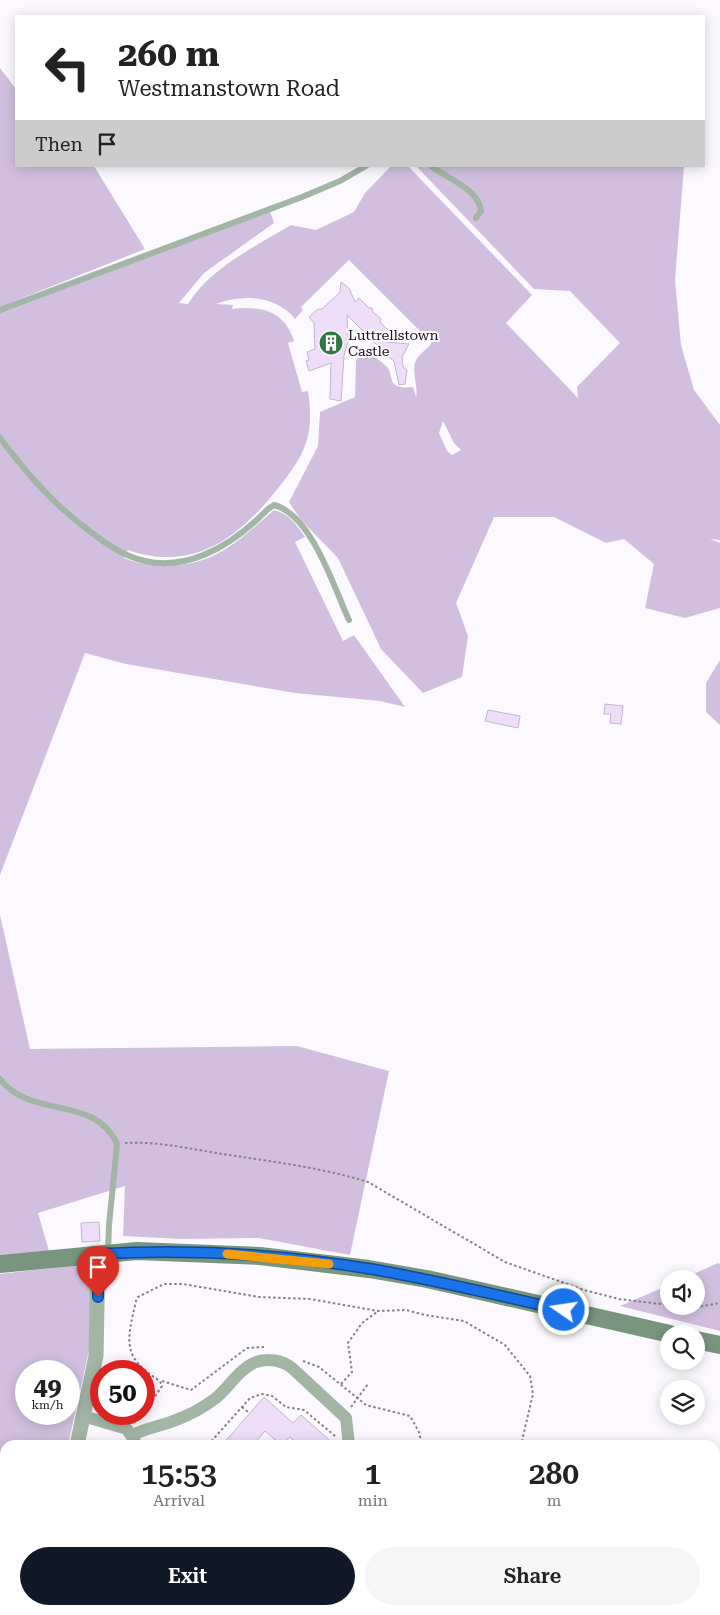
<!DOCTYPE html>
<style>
body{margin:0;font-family:"Roboto Serif",serif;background:#f6f6f6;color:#222;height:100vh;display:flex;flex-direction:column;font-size:19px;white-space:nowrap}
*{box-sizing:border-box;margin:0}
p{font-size:16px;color:#767676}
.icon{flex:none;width:28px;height:28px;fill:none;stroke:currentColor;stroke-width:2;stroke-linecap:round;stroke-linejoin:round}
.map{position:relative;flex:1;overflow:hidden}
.details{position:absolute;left:0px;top:1440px;width:720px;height:175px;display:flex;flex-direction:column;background:#fff;border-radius:15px 15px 0 0;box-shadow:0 2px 12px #0003}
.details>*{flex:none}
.guide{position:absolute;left:15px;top:15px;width:690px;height:152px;border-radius:0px;box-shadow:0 2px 12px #0003;background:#fff;color:#222;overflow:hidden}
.tools{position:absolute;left:660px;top:1270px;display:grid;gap:10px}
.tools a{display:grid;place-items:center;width:45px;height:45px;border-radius:50%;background:#fff;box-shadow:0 2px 12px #0003;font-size:25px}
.speed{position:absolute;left:15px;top:1360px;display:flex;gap:10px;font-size:25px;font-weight:700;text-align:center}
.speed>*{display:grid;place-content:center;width:65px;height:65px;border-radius:50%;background:#fff;box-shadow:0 2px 12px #0003;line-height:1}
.speed small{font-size:12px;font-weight:400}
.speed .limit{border:8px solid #d22;background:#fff;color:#111}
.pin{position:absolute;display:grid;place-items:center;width:42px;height:42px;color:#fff;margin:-51px -21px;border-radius:50% 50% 50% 0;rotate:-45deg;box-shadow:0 0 5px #0007}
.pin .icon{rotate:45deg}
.me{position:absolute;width:55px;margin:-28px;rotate:283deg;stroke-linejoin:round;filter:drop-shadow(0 0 4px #0008)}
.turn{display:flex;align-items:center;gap:18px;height:105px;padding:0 20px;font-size:22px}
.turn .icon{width:65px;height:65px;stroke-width:2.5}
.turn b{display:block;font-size:35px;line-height:42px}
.then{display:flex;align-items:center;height:48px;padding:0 20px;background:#0003;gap:10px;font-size:19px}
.eta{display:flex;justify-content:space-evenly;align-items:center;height:85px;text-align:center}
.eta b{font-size:30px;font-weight:600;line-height:35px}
.action{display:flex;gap:10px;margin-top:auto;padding:10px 20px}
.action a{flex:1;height:58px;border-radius:30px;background:#111827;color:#fff;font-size:20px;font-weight:600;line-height:58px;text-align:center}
.action a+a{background:#f6f6f6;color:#222}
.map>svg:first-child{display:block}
.green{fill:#d2bfe0;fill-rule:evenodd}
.building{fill:#eedefa;stroke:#c2b7ca}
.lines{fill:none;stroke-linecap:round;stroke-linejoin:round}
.path{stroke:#848187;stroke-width:2;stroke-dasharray:2.5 2.5;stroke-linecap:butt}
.service{stroke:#a3b6a6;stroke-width:6}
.minor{stroke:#a3b6a6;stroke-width:12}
.tertiary{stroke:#a3b6a6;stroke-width:15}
.secondary{stroke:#78957e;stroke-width:18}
.route-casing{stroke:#114b97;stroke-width:12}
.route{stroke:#1a73e8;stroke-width:9}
.slow{stroke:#f59e0b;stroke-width:9}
.labels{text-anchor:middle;stroke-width:4;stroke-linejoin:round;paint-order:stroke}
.poi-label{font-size:14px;fill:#1a161d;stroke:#fbf9fd;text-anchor:start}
</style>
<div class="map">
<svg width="720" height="1615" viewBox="0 0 720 1615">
<rect width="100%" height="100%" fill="#fbf9fd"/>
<g class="green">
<path d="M 0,68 L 16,89 L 16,166 L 94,166 L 145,249 L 10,303 L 270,211 L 274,223 L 204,273 L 179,303 L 188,304 C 210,268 256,246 291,225 L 316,230 L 354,212 L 365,193 L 391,166 L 408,166 L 532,295 L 506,323 L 578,398 L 577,387 L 620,343 L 570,291 L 534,289 L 416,166 L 684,166 L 675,280 L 681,345 L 694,390 L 720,425 L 720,540 L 710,539 L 720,543 L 720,608 L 685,618 L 645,608 L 654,564 L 624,539 L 606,543 L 554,517 L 494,517 L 456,603 L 468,636 L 462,677 L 423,693 L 381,649 L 338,558 L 301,520 L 289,502 L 318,446 L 320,412 L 355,397 L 356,360 L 366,351 C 372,355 380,360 386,366 C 396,376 384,390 413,387 L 416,397 C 419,384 409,369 418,357 C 422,352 428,348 432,343 L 349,260 L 301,307 L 303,310 L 295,319 C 276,295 242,294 216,304 L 233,305 L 232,309 C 261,305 285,311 294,341 L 288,343 L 302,392 L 308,391 C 316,441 301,460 271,497 C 232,543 189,571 128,550 L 124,558 C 136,563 148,565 161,565 C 213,568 238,541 274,510 C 289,514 296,524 305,537 L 295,542 L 343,641 L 354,635 L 405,707 L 380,701 L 295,693 L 126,664 L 85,653 L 0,875 ZM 443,421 L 454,443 L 461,450 L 452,455 L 447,451 L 439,433 Z"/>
<path d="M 720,660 L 720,725 L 706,712 L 706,683 Z"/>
<path d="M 0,915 L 30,1049 L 297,1046 L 389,1071 L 350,1255 L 259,1238 L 181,1239 L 123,1236 L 125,1186 L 38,1213 L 49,1251 L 0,1255 Z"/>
<path d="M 718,1263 L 720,1264 L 720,1331 L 620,1306 L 669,1285 L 669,1306 L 696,1306 L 696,1279 L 682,1279 Z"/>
<path d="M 77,1265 L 85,1270 L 90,1278 L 90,1346 L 68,1445 L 5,1445 L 5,1482 L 0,1481 L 0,1274 ZM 26,1371 L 69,1371 L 69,1414 L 26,1414 Z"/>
<path d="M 720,1509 L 720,1615 L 691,1615 L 693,1610 L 715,1610 L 715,1527 Z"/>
</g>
<g class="building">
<path d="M 341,282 L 349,288 L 355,302 L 359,298 L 369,308 L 372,308 L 373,312 L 381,319 L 380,322 L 392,334 L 387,342 L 409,344 L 402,357 L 403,367 L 407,370 L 405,384 L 399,385 L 394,361 L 390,358 L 347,315 L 348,342 L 344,356 L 341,401 L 330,399 L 331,363 L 309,371 L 306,361 L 309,360 L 307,352 L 315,349 L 314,323 L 309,317 L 318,309 L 322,309 L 340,292 Z"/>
<path d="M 605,704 L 623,706 L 621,724 L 610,723 L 611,714 L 604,714 Z"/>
<path d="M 488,710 L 520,716 L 518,728 L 485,721 Z"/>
<path d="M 99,1222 L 100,1241 L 82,1242 L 81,1223 Z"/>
<path d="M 264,1397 L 293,1423 L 301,1415 L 335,1445 L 298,1445 L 290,1437 L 281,1445 L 265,1431 L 253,1445 L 222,1445 Z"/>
</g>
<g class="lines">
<g class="path">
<path d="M 125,1143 C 160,1141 195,1150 229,1155 C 275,1162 323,1168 368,1182 L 505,1262 L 584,1290 L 619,1299 L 669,1305"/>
<path d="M 681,1306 L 692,1308 L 720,1303"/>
<path d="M 303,1361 L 319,1367 L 366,1405 L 410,1416 L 419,1432 L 422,1445"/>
<path d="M 162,1381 L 191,1390 L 247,1348 L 266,1347"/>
<path d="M 341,1384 L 352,1372 L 348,1343 L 362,1323 L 377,1312"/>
<path d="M 242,1407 L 248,1412"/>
<path d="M 351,1407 L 368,1384"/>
<path d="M 144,1413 L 162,1386 L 160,1381 C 121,1357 127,1341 136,1301 L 138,1297 L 164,1284 L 183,1284 L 259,1297 L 310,1299 L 378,1311 L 406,1310 L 425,1315 L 464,1321 L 505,1345 L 530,1376 L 533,1394 L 521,1445"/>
<path d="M 212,1441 L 218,1445"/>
<path d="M 208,1445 L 250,1398 L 262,1394 L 272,1396 L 286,1407 L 304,1410 L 335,1436"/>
<path d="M 715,1571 L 720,1572"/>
<path d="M 267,1610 L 269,1615"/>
<path d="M 316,1615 L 320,1610"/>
<path d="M 371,1615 L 372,1610"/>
<path d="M 460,1615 L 464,1610"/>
<path d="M 697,1615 L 699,1610"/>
</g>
<g class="service">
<path d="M 431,166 C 448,179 479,189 481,211 L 476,218"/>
<path d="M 0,310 L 302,197 L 340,181 L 366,166"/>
<path d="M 0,438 C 27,474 55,506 92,533 C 103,541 114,550 127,555 C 180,579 232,546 268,509 L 274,505 C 312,515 334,588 349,620"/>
<path d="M 0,1079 C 31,1120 95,1094 117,1144 L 109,1225 L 108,1253"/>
</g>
<g class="minor">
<path d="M 83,1416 L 127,1429 L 137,1445"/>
<path d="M 133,1435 C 146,1428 162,1426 176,1420 C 190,1415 204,1407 216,1398 C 229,1387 240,1368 256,1362 C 268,1358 282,1360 292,1368 L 346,1418 L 349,1445"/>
<path d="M 133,1610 L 136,1615"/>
<path d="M 237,1610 L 242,1615"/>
<path d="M 204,1615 L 207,1610"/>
<path d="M 386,1615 L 388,1610"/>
</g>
<g class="tertiary">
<path d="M 77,1445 L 96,1356 L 98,1255"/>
<path d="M 97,1610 L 99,1615"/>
</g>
<g class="secondary">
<path d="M 0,1264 L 137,1251 L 260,1256 L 369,1269 L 427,1279 L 670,1334"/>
<path d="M 696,1340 L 720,1345"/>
</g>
</g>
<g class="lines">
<defs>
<path id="route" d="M 98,1297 L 98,1254 C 189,1249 281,1254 371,1269 C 436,1280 500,1296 564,1310"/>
</defs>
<use href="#route" class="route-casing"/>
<use href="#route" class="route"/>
<path class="slow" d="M 227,1254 L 329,1264"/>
</g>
<defs>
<symbol id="building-disc" viewBox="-11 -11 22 22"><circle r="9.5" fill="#307946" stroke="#fbf9fd"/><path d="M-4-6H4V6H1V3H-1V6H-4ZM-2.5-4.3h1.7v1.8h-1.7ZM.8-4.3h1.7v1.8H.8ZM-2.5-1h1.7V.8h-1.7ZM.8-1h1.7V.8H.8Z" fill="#fff"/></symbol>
</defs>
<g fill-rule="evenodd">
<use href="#building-disc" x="317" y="329" width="28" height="28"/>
</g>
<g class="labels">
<g class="poi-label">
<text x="348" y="340">Luttrellstown<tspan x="348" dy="16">Castle</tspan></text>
</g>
</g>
</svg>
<div class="tools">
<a><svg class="icon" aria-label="sound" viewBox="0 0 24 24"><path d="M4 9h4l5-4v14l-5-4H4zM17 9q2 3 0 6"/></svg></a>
<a><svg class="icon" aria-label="search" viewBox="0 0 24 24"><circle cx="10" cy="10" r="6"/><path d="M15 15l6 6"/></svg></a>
<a><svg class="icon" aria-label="layers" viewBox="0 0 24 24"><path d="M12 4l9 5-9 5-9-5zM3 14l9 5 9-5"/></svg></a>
</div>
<div class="speed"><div>49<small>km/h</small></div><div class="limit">50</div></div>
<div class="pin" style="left:98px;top:1297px;background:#d93025"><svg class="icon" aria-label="arrive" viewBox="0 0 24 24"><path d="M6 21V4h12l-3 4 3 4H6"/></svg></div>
<svg class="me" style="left:564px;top:1310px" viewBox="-20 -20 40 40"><circle r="17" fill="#1a73e8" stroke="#fff" stroke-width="3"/><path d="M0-11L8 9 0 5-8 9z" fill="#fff"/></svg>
<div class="guide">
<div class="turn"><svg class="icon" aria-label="left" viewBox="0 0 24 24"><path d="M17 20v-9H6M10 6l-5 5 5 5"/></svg><div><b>260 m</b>Westmanstown Road</div></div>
<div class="then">Then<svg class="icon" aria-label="arrive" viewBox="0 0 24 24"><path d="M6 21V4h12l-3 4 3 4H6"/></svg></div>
</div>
<section class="details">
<div class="eta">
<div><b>15:53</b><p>Arrival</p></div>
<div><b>1</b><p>min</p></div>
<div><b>280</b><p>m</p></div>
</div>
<div class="action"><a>Exit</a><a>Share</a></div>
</section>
</div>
